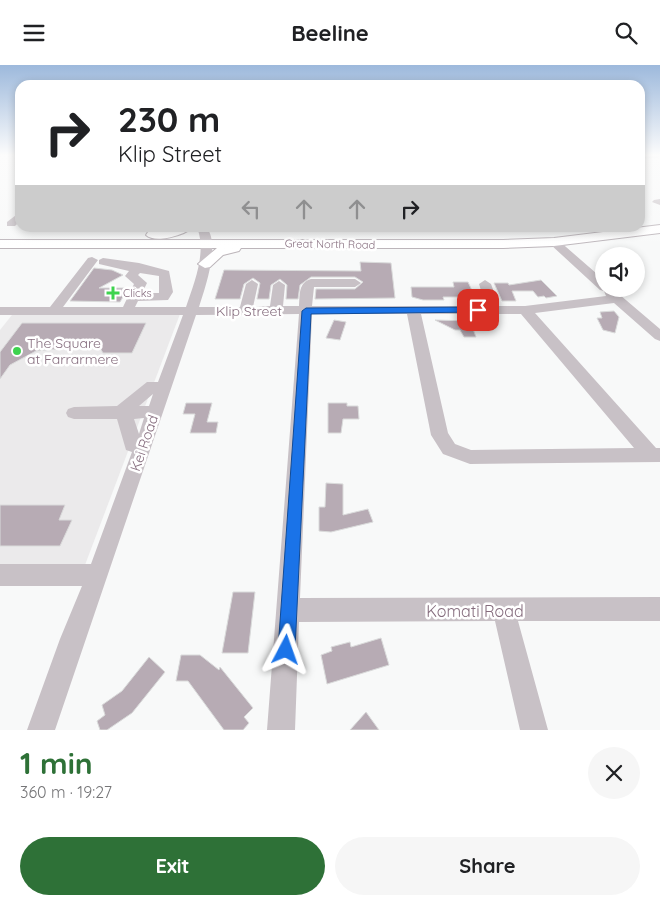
<!DOCTYPE html>
<meta charset="utf-8">
<style>
body{margin:0;font-family:Quicksand,sans-serif;background:#f6f6f6;color:#202124;height:100vh;display:flex;flex-direction:column;font-size:19px;white-space:nowrap}
*{box-sizing:border-box;margin:0}
p{font-size:16px;color:#757577}
.icon{flex:none;width:28px;height:28px;fill:none;stroke:currentColor;stroke-width:2;stroke-linecap:round;stroke-linejoin:round}
.map{position:relative;height:665px;overflow:hidden}
.panel{display:flex;flex-direction:column;background:#fff;flex:1}
.panel>*{flex:none}
.banner{position:absolute;left:15px;top:15px;width:630px;height:152px;border-radius:15px;box-shadow:0 2px 8px #0003;background:#fff;color:#202124;overflow:hidden}
.fabs{position:absolute;left:595px;top:182px;display:grid;gap:10px}
.fabs a{display:grid;place-items:center;width:50px;height:50px;border-radius:50%;background:#fff;box-shadow:0 2px 8px #0003;font-size:25px}
.pin{position:absolute;display:grid;place-items:center;width:42px;height:42px;color:#fff;margin:-21px;border-radius:10px;box-shadow:0 2px 8px #0006}
.me{position:absolute;width:55px;margin:-28px;rotate:4deg;stroke-linejoin:round;filter:drop-shadow(0 0 4px #0008)}
.turn{display:flex;align-items:center;gap:18px;height:105px;padding:0 20px;font-size:22px}
.turn .icon{width:65px;height:65px;stroke-width:2.5}
.turn b{display:block;font-size:35px;line-height:42px}
.lanes{display:flex;align-items:center;height:48px;padding:0 20px;background:#0003;justify-content:center;gap:25px;direction:ltr}
.lanes .off{opacity:.35}
.round{display:grid;place-items:center;flex:none;width:52px;height:52px;border-radius:26px;background:#f6f6f6}
.headline{display:flex;align-items:center;justify-content:space-between;height:85px;padding:0 20px}
h1{font-size:30px;font-weight:700;line-height:38px;color:#2e7137}
.button{display:flex;gap:10px;margin-top:auto;padding:10px 20px}
.button a{flex:1;height:58px;border-radius:30px;background:#2e7137;color:#fff;font-size:20px;font-weight:700;line-height:58px;text-align:center}
.button a+a{background:#f6f6f6;color:#202124}
header{display:flex;justify-content:space-between;align-items:center;height:65px;padding:0 20px;background:#fff;font-size:22px;font-weight:700}
.map>svg:first-child{display:block}
.built{fill:#ebeaeb}
.building{fill:#b7abb4;stroke:#dadbdb}
.lines{fill:none;stroke-linecap:round;stroke-linejoin:round}
.major-casing{stroke:#bcb5ba;stroke-width:2}
.minor{fill:#c8c1c6;fill-rule:evenodd}
.major{fill:#fff;fill-rule:evenodd}
.route{fill:#1a73e8;stroke:#114b97}
.poi-dot{fill:#3ed34f;stroke:#fff;stroke-width:2}
.labels{text-anchor:middle;stroke-width:5;stroke-linejoin:round;paint-order:stroke}
.far-street-label{font-size:11px;fill:#856c7d;stroke:#fff}
.far-poi-label{font-size:11px;fill:#856c7d;stroke:#fff;text-anchor:start}
.street-label{font-size:14px;fill:#856c7d;stroke:#fff}
.poi-label{font-size:14px;fill:#856c7d;stroke:#fff;text-anchor:start}
.near-street-label{font-size:16px;fill:#856c7d;stroke:#fff}
</style>
<header><svg class="icon" aria-label="menu" viewBox="0 0 24 24"><path d="M4 6h16M4 12h16M4 18h16"/></svg>Beeline<svg class="icon" aria-label="search" viewBox="0 0 24 24"><circle cx="10" cy="10" r="6"/><path d="M15 15l6 6"/></svg></header>
<div class="map">
<svg width="660" height="665" viewBox="0 0 660 665">
<rect width="100%" height="100%" fill="#f8f9f9"/>
<path class="built" d="M 180,249 L 85,500 L 0,501 L 0,265 L 12,250 Z"/>
<g class="building">
<path d="M 360,197 L 391,198 L 395,233 L 315,234 L 316,224 L 355,224 L 363,217 L 355,212 L 311,212 L 300,220 L 298,234 L 286,234 L 287,220 L 280,214 L 271,220 L 269,234 L 257,234 L 260,218 L 253,213 L 244,219 L 240,234 L 215,234 L 224,205 L 361,206 Z"/>
<path d="M 94,203 L 112,205 L 123,210 L 99,223 L 128,223 L 120,237 L 70,236 Z"/>
<path d="M 541,215 L 557,231 L 546,233 L 544,231 L 538,232 L 533,226 L 512,226 L 516,236 L 502,236 L 494,218 L 508,218 L 509,220 Z"/>
<path d="M 453,217 L 468,217 L 475,232 L 443,232 L 444,235 L 423,235 L 412,232 L 411,222 L 454,222 Z"/>
<path d="M 614,246 L 619,252 L 615,268 L 603,265 L 597,253 L 602,253 L 600,247 Z"/>
<path d="M 334,255 L 346,257 L 340,275 L 326,273 Z"/>
<path d="M 435,255 L 470,256 L 476,272 L 464,272 L 460,265 L 455,265 Z"/>
<path d="M 22,258 L 146,258 L 132,288 L 103,288 L 97,278 L 69,278 L 57,284 L 36,286 L 10,300 L 0,314 L 0,287 Z"/>
<path d="M 186,338 L 212,338 L 207,357 L 218,357 L 216,368 L 190,368 L 195,349 L 183,349 Z"/>
<path d="M 328,338 L 347,338 L 347,341 L 358,341 L 359,354 L 343,354 L 341,368 L 328,368 Z"/>
<path d="M 326,418 L 343,419 L 343,450 L 368,444 L 373,457 L 331,467 L 319,466 L 319,442 L 325,442 Z"/>
<path d="M 0,440 L 65,440 L 59,455 L 72,455 L 60,481 L 0,481 Z"/>
<path d="M 233,527 L 255,527 L 248,588 L 222,588 Z"/>
<path d="M 381,573 L 389,600 L 327,619 L 321,590 L 332,586 L 331,582 L 350,577 L 351,582 Z"/>
<path d="M 181,590 L 200,590 L 219,605 L 220,602 L 253,643 L 244,652 L 249,658 L 243,665 L 224,665 L 188,616 L 176,616 Z"/>
<path d="M 149,592 L 165,607 L 132,648 L 107,665 L 100,665 L 97,656 L 105,650 L 102,640 L 122,626 Z"/>
<path d="M 366,647 L 379,665 L 350,665 Z"/>
</g>
<g class="lines">
<defs>
<g id="major">
<path d="M 660,160 L 660,168 L 554,181 L 503,183 L 241,183 L 239,186 L 223,190 L 210,202 L 205,203 L 198,199 L 217,183 L 0,183 L 0,175 L 503,175 L 554,173 Z"/>
<path d="M 173,162 L 193,162 C 185,170 155,179 146,170 L 148,167 Z"/>
</g>
</defs>
<use href="#major" class="major-casing"/>
<g class="minor">
<path d="M 640,90 L 660,90 L 660,92 L 640,94 Z"/>
<path d="M 660,134 L 660,140 L 652,137 L 654,135 Z"/>
<path d="M 20,147 L 20,156 L 15,161 L 7,161 L 7,157 Z"/>
<path d="M 206,162 C 221,178 205,223 199,242 L 240,242 L 246,219 L 252,215 L 258,219 L 253,242 L 270,241 L 273,220 L 279,216 L 285,220 L 283,241 L 299,241 C 300,230 298,218 311,214 L 355,214 L 361,218 L 355,222 L 314,222 L 312,241 L 486,241 L 479,219 L 485,215 L 491,219 L 499,241 L 525,241 L 606,231 L 604,226 L 600,225 L 550,179 L 548,177 L 554,174 L 558,175 L 604,215 L 604,224 L 613,224 L 660,264 L 660,276 L 655,274 L 614,238 L 535,248 L 656,383 L 660,383 L 660,397 L 470,399 L 443,389 L 431,370 L 407,249 L 312,249 L 300,533 L 660,532 L 660,556 L 518,556 L 548,665 L 520,665 L 495,556 L 299,557 L 295,665 L 267,665 L 299,249 L 196,250 L 55,665 L 27,665 L 60,574 L 82,521 L 0,521 L 0,499 L 91,499 L 132,387 L 126,385 L 117,354 L 74,354 L 68,352 L 66,348 L 68,344 L 74,342 L 117,341 L 147,317 L 158,317 L 183,250 L 0,250 L 0,242 L 50,242 L 88,193 L 92,192 L 98,195 L 63,242 L 123,242 L 134,219 L 125,211 L 129,206 L 99,199 L 99,195 L 103,193 L 139,198 L 169,206 L 173,227 L 168,235 L 138,236 L 135,242 L 186,242 C 194,218 206,190 198,165 ZM 140,208 L 159,211 L 159,228 L 142,228 L 147,218 L 138,210 ZM 421,249 L 521,249 L 634,383 L 471,385 L 455,379 L 448,368 ZM 153,329 L 149,341 L 139,341 ZM 144,353 L 139,369 L 134,354 Z"/>
</g>
<use href="#major" class="major"/>
</g>
<linearGradient id="sky" x2="0" y2="1"><stop stop-color="#9db9dc"/><stop offset="0.49" stop-color="#fcfcfc"/><stop offset="1" stop-color="#fcfcfc" stop-opacity="0"/></linearGradient>
<rect width="660" height="184" fill="url(#sky)"/>
<path class="route" d="M 478,242 L 483,245 L 481,247 L 311,249 L 295,585 L 293,591 L 286,594 L 280,591 L 278,585 L 302,246 L 306,243 Z"/>
<g class="poi-dot">
<path d="M110.5 220.5h5v5h5v5h-5v5h-5v-5h-5v-5h5z"/>
<circle cx="17" cy="286" r="5"/>
</g>
<g class="labels">
<g class="far-street-label">
<text transform="translate(330 179) rotate(1)" y="4">Great North Road</text>
</g>
<g class="far-poi-label">
<text x="123" y="232">Clicks</text>
</g>
<g class="street-label">
<text x="249" y="251">Klip Street</text>
<text transform="translate(144 378) rotate(-71)" y="5">Kei Road</text>
</g>
<g class="poi-label">
<text x="27" y="283">The Square<tspan x="27" dy="16">at Farrarmere</tspan></text>
</g>
<g class="near-street-label">
<text x="475" y="552">Komati Road</text>
</g>
</g>
</svg>
<div class="fabs">
<a><svg class="icon" aria-label="sound" viewBox="0 0 24 24"><path d="M4 9h4l5-4v14l-5-4H4zM17 9q2 3 0 6"/></svg></a>
</div>
<div class="pin" style="left:478px;top:245px;background:#d93025"><svg class="icon" aria-label="arrive" viewBox="0 0 24 24"><path d="M6 21V4h12l-3 4 3 4H6"/></svg></div>
<svg class="me" style="left:286px;top:585px" viewBox="-20 -20 40 40"><path d="M0-17L14 15 0 8-14 15z" fill="#1a73e8" stroke="#fff" stroke-width="4"/></svg>
<div class="banner">
<div class="turn"><svg class="icon" aria-label="right" viewBox="0 0 24 24"><path d="M7 20v-9h11M14 6l5 5-5 5"/></svg><div><b>230 m</b>Klip Street</div></div>
<div class="lanes"><svg class="icon off" aria-label="left" viewBox="0 0 24 24"><path d="M17 20v-9H6M10 6l-5 5 5 5"/></svg><svg class="icon off" aria-label="ahead" viewBox="0 0 24 24"><path d="M12 20V5M6 11l6-6 6 6"/></svg><svg class="icon off" aria-label="ahead" viewBox="0 0 24 24"><path d="M12 20V5M6 11l6-6 6 6"/></svg><svg class="icon" aria-label="right" viewBox="0 0 24 24"><path d="M7 20v-9h11M14 6l5 5-5 5"/></svg></div>
</div>
</div>
<section class="panel">
<div class="headline"><div><h1>1 min</h1><p>360 m · 19:27</p></div><a class="round"><svg class="icon" aria-label="close" viewBox="0 0 24 24"><path d="M6 6l12 12M18 6L6 18"/></svg></a></div>
<div class="button"><a>Exit</a><a>Share</a></div>
</section>
